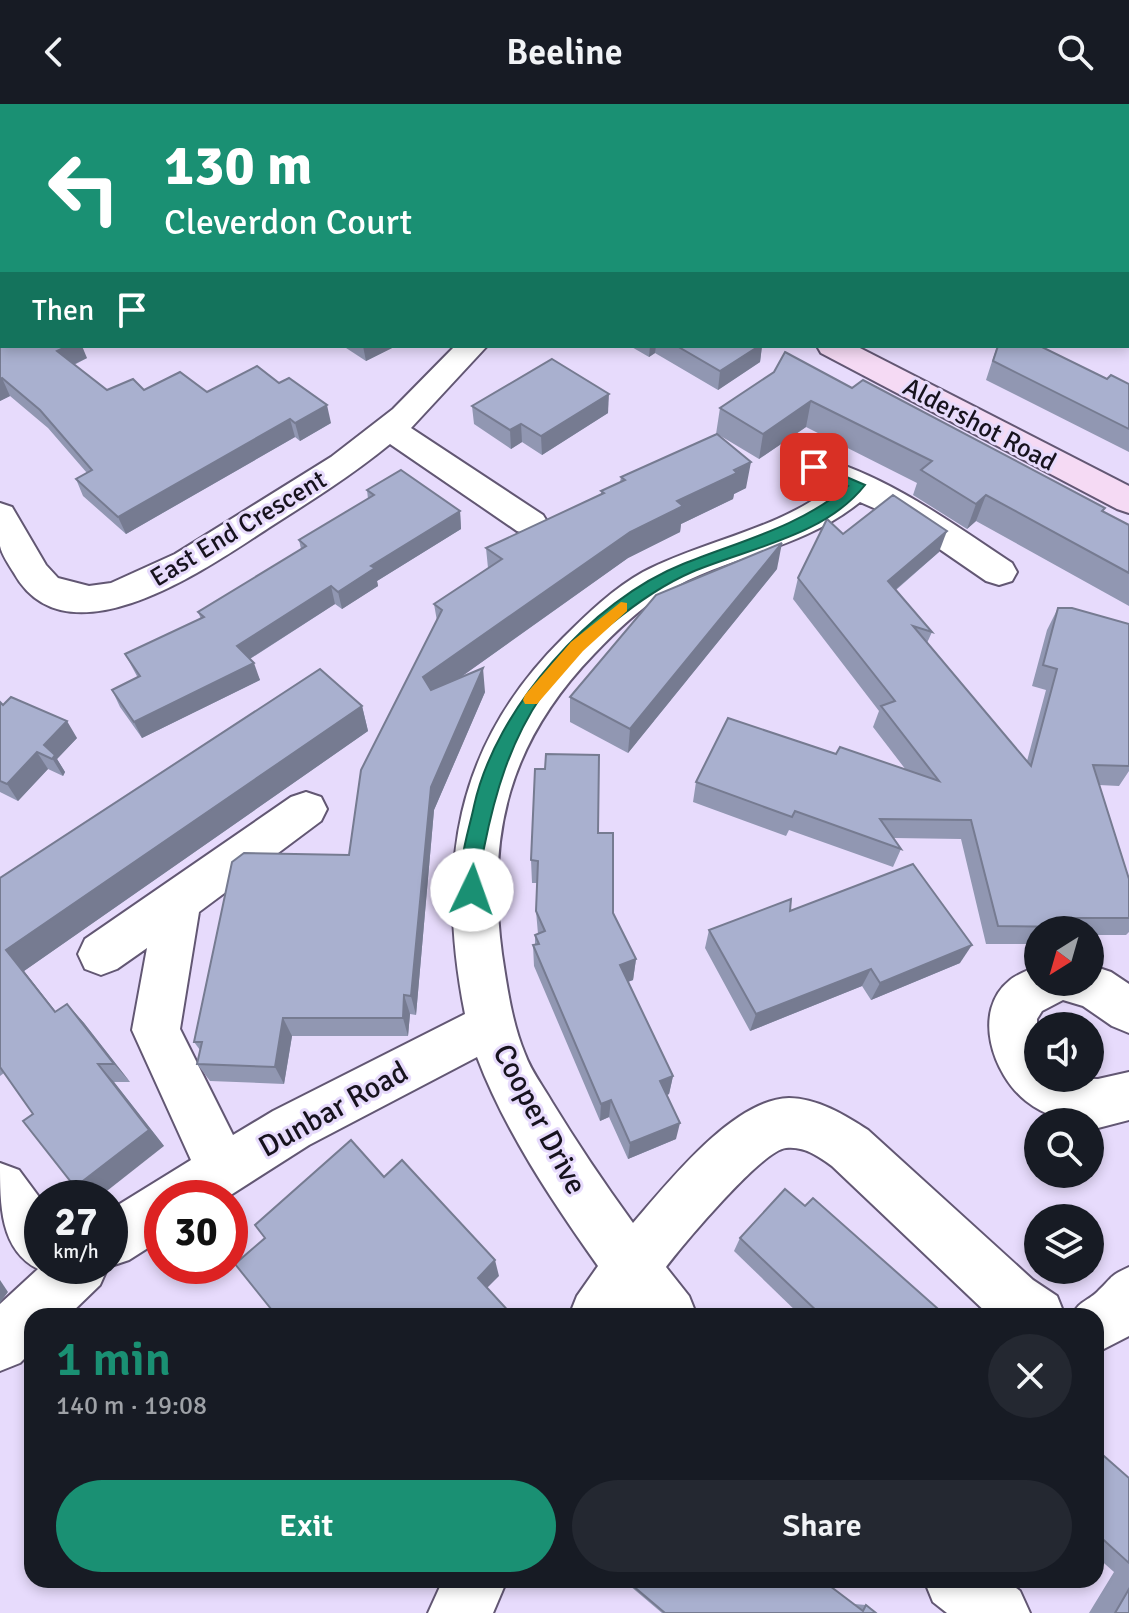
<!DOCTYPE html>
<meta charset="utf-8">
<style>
body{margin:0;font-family:Signika,sans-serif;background:#242831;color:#f1f3f6;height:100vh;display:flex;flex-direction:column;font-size:30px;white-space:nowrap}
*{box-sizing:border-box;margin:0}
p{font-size:26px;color:#9ea1a6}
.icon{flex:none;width:44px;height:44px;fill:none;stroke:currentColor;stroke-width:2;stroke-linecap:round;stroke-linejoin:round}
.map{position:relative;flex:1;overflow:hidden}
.sheet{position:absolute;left:24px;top:1204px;width:1080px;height:280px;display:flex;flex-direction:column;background:#171b24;border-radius:24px;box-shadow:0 4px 12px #0003}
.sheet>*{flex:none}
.banner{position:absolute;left:0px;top:0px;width:1130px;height:244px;box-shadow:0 4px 12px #0003;background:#1a9073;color:#fff;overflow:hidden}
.needle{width:52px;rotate:217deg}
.fabs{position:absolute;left:1024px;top:812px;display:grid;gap:16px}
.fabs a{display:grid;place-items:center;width:80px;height:80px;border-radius:50%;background:#171b24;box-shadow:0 4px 12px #0003;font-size:40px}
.speed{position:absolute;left:24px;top:1076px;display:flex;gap:16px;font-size:40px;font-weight:700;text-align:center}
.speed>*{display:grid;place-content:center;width:104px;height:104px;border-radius:50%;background:#171b24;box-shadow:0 4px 12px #0003;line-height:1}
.speed small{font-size:20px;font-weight:400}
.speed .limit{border:12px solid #d22;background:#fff;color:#111}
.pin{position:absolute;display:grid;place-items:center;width:68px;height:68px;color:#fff;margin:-34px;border-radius:16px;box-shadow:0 4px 12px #0006}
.me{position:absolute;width:88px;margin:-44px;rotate:3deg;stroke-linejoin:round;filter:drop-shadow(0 0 6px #0008)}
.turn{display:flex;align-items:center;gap:28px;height:168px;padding:0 32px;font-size:36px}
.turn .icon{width:104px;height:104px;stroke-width:2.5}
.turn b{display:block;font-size:56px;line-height:68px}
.then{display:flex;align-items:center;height:76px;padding:0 32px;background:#0003;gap:16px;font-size:30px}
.round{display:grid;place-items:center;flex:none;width:84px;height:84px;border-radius:42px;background:#242831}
.headline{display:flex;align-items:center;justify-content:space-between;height:136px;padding:0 32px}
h1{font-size:48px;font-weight:600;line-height:60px;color:#1a9073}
.action{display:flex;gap:16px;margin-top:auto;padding:16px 32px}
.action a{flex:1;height:92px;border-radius:48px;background:#1a9073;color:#fff;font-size:32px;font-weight:600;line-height:92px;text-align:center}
.action a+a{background:#242831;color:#f1f3f6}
header{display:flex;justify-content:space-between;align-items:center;height:104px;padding:0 32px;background:#171b24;font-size:36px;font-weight:600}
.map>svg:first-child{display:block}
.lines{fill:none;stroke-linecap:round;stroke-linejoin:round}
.street-casing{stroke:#625773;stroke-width:4}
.secondary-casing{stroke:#625773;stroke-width:4}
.street{fill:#fff;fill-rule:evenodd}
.secondary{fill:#f5daf4;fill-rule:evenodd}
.wall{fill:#9197b2}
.shaded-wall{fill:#767b91}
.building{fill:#a9b0cf;stroke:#767b91;stroke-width:2}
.route{fill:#1a9073;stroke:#115e4b;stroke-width:2}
.slow{fill:#f59e0b}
.labels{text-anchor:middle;stroke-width:6;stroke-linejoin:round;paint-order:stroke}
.far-street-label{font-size:26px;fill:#17131e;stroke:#e7dbfc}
.street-label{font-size:30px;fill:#17131e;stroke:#e7dbfc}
</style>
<header><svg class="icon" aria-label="back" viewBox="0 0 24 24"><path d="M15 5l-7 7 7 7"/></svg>Beeline<svg class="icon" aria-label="search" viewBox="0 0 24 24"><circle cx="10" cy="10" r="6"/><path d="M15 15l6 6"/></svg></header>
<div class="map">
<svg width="1129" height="1509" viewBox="0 0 1129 1509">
<rect width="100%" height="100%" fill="#e7dbfc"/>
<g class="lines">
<defs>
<g id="street">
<rect x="0" y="179" width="2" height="18"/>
<path d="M 455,242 L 487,242 L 411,324 L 543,411 L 548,419 L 543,427 L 530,431 L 517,427 L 390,340 C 352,371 311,397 270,423 C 210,462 67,564 14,469 C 9,461 2,451 0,442 C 0,429 0,413 0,399 L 12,403 L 46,461 L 58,474 L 89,482 L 111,479 L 175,450 L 331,353 L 393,305 Z"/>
<path d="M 814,352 C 887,371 950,418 1012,459 L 1017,468 L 1012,477 L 999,481 L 986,477 L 890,411 L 860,398 C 798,448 725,451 663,490 C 638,506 615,528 594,550 C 509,638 486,730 502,850 C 507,883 512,919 525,950 C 531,967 543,982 552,998 C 577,1039 604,1079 633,1119 C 667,1080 733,995 789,994 C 817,994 845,1011 868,1026 L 1033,1176 L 1057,1192 L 1065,1212 L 990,1212 L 832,1062 C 818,1052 804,1042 786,1044 C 762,1046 683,1141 666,1163 L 689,1192 L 697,1212 L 635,1212 L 632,1208 L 629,1212 L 569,1212 L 577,1192 L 598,1162 C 552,1097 505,1027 477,953 L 309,1041 L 226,1094 L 162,1094 L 162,1135 L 129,1156 L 108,1163 L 100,1181 L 68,1212 L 32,1212 L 32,1247 L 20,1259 L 0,1267 L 0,1200 L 38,1165 C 0,1146 0,1101 0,1059 L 19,1066 L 42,1097 L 42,1162 L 110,1162 L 110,1106 L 191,1056 L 132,926 L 147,844 L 117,865 L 101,871 L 85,865 L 78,850 L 85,835 L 291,693 L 306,688 L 321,693 L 327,705 L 321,717 L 199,808 L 180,925 L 233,1031 L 273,1007 L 465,910 C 436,764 454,642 563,534 C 587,510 614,484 643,468 C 705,436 774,427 831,384 L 802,371 L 797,363 L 802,355 Z"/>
<path d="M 1090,861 L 1111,868 L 1129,880 L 1129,929 L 1112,922 L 1083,902 L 1063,896 L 1042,907 L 1037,915 L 1038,974 L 1098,975 L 1129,968 L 1129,1016 L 1098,1024 L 1090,1022 L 1090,1018 C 1066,1018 1045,1012 1026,997 C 993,971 971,907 1010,876 C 1017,870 1029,866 1038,862 L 1038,878 L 1090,878 Z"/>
<path d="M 1129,1163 L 1129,1232 L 1096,1249 L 1096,1212 L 1072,1212 C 1078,1197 1089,1197 1099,1186 C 1113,1173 1109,1172 1129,1163 Z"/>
<path d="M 443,1476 L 507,1476 L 493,1509 L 428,1509 Z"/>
<path d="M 924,1476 L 1006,1476 L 1020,1487 L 1030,1509 L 947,1509 L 933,1498 Z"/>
</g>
<g id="secondary">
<path d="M 359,0 L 386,0 L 387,2 L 360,2 Z"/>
<path d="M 817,242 L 856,242 L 1129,382 L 1129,409 L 1117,405 L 821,249 Z"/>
</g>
</defs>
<use href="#street" class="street-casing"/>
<use href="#secondary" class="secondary-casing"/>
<use href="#street" class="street"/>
<use href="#secondary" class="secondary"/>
</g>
<g class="wall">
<path d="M 206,0 L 320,0 L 323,2 L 210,2 Z"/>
<path d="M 458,0 L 770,0 L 773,2 L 462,2 Z"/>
<path d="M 1129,21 L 1129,121 L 1128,121 Z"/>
<path d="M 2,70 L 2,91 L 0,87 L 0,71 Z"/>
<path d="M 2,224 L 87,254 L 74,261 L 107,286 L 207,288 L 331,319 L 300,337 L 295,333 L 126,430 L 83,392 L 76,375 L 87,369 L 48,324 L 10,292 L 0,297 Z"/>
<path d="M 343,242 L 396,242 L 366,257 Z"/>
<path d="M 630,242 L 762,242 L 760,258 L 718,286 L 655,249 L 649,253 Z"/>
<path d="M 997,242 L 1040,242 L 1107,275 L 1129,280 L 1129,348 L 986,276 Z"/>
<path d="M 852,284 L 1129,421 L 1129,502 L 976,417 L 967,425 L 913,391 L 917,379 L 806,323 L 759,355 L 719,331 L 746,384 L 734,390 L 733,395 L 681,420 L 680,428 L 628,454 L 461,573 L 485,588 L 434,706 L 416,911 L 410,910 L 408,932 L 292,932 L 284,980 L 210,977 L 197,960 L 200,946 L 194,938 L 349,751 L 437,517 L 434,500 L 488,464 L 486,444 L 601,391 L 601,387 L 620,378 L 621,373 L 716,330 L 720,304 Z"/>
<path d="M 472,302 L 608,309 L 542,351 L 522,338 L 511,345 L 474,320 Z"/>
<path d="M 367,386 L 460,407 L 461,425 L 377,477 L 378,482 L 342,505 L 335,500 L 250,555 L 260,576 L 142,634 L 120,603 L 112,586 L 138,574 L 125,550 L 201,515 L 198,508 L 301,445 L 299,436 L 368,395 Z"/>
<path d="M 843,430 L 939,448 L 896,486 L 932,528 L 927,539 L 1027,657 L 1046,586 L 1032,582 L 1047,526 L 1058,504 L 1129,520 L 1129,667 L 1119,682 L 1099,681 L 1129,775 L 1129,828 L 1126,831 L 1090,831 L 1090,826 L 1038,826 L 1038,840 L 986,840 L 961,735 L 894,734 L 901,745 L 893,763 L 789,726 L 786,732 L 693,698 L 696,678 L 836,650 L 906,666 L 873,623 L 879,607 L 793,495 L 798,474 Z"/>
<path d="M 777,465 L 628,649 L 570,618 L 570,593 Z"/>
<path d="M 0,598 L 3,601 L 77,634 L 57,655 L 65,668 L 63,672 L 48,665 L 18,697 L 0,688 Z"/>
<path d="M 362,602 L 368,627 L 24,867 L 56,908 L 67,900 L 84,919 L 130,978 L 114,978 L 164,1042 L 33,1010 L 4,969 L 0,972 L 0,774 Z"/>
<path d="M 598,729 L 613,809 L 636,855 L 633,876 L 628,878 L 673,972 L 669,990 L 667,991 L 676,1035 L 628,1055 L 609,1013 L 600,1017 L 534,862 L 533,841 L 535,841 L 535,831 L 538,830 L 536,807 L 537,779 L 532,779 L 531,756 Z"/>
<path d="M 790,807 L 960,859 L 871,896 L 862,882 L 750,927 L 705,844 L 709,826 Z"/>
<path d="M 805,1102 L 946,1212 L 801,1212 L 734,1147 L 740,1134 Z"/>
<path d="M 1096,1345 L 1129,1374 L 1129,1509 L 1089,1509 L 1114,1468 L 1096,1452 Z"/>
<path d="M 623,1476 L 822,1476 L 854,1500 L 866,1501 L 876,1509 L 662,1509 Z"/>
</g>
<g class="shaded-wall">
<path d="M 2,124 L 2,146 L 0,147 L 0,125 Z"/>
<path d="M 68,242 L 82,242 L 87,254 L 64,265 L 57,247 Z"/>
<path d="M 363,242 L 396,242 L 366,257 Z"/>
<path d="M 650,242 L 656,242 L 655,249 L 649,253 Z"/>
<path d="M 759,242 L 762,242 L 760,258 L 718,286 L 720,267 Z"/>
<path d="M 2,274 L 10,292 L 0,297 L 0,275 Z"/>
<path d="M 609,290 L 608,309 L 542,351 L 541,332 Z"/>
<path d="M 811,297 L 806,323 L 759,355 L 763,330 Z"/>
<path d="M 327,301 L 331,319 L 300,337 L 295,319 Z"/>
<path d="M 290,315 L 295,333 L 126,430 L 118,413 Z"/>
<path d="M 521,320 L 522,338 L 511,345 L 510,326 Z"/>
<path d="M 751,358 L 746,384 L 734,390 L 733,395 L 681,420 L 680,428 L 628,454 L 427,597 L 423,573 L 630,428 L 677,397 Z"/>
<path d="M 986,391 L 976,417 L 967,425 L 976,400 Z"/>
<path d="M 460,407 L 461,425 L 377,477 L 378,482 L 342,505 L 338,488 L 371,462 Z"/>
<path d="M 947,427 L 939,448 L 881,498 L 888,477 Z"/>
<path d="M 782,439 L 777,465 L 628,649 L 630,625 Z"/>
<path d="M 331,482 L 335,500 L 243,559 L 237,542 Z"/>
<path d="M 254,559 L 260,576 L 142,634 L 134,618 Z"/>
<path d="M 483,564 L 485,588 L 434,706 L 416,911 L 411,892 L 431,683 Z"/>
<path d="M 362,602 L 368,627 L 24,867 L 72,928 L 55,908 L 6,846 Z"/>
<path d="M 67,617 L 77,634 L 57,655 L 65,668 L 63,672 L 44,641 Z"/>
<path d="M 37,648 L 48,665 L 18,697 L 7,680 Z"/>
<path d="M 972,841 L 960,859 L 871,896 L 880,879 Z"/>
<path d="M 636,855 L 633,876 L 618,881 L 620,861 Z"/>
<path d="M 871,865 L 862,882 L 750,927 L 756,910 Z"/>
<path d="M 404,891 L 410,910 L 408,932 L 403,914 Z"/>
<path d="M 67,900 L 84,919 L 130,978 L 114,960 Z"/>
<path d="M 283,914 L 292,932 L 284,980 L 275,963 Z"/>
<path d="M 98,960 L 114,978 L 164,1042 L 98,1094 L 88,1094 L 75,1083 Z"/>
<path d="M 673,972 L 669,990 L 657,995 L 660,977 Z"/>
<path d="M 611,996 L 609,1013 L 600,1017 L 601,1000 Z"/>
<path d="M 680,1019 L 676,1035 L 628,1055 L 630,1039 Z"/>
<path d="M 495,1156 L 499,1172 L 482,1189 L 478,1174 Z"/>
<path d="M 0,1176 L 8,1188 L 0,1199 Z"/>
</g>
<g class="building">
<path d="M 232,0 L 320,0 L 323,2 L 236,2 Z"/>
<path d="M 489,0 L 770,0 L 773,2 L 493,2 Z"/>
<path d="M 1129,21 L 1129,100 L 1128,99 Z"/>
<path d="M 2,91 L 2,124 L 0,125 L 0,92 Z"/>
<path d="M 2,224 L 2,242 L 68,242 L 57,247 L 107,286 L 133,275 L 144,286 L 180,268 L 207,288 L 257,262 L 279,279 L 289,274 L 327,301 L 295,319 L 290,315 L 118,413 L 76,375 L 92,366 L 40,306 L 2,274 L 0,275 L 0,225 Z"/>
<path d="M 677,242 L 759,242 L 720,267 Z"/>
<path d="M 998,242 L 1040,242 L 1107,275 L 1111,271 L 1129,280 L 1129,325 L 993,257 Z"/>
<path d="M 785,248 L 852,284 L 863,276 L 1105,404 L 1102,407 L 1129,421 L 1129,469 L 986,391 L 976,400 L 921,366 L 932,357 L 811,297 L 763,330 L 720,304 L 774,268 Z"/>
<path d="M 552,255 L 609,290 L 541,332 L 521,320 L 510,326 L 472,302 Z"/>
<path d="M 717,330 L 751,358 L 734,366 L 737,369 L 677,397 L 683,402 L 630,428 L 423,573 L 431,586 L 483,564 L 431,683 L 411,892 L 404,891 L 403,914 L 283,914 L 275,963 L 197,960 L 202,938 L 194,938 L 232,758 L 244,749 L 349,751 L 361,666 L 442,506 L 434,500 L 502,455 L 486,444 L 604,389 L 601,387 L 625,376 L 621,373 Z"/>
<path d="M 401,366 L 460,407 L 371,462 L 375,464 L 338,488 L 331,482 L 237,542 L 254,559 L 134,618 L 112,586 L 140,572 L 125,550 L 204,513 L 198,508 L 306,442 L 299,436 L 374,391 L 367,386 Z"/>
<path d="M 893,391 L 947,427 L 888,477 L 932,528 L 913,522 L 1031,662 L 1057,565 L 1043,561 L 1058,504 L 1072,504 L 1129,520 L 1129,662 L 1093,661 L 1129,775 L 1129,814 L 1066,814 L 1069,823 L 998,822 L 971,716 L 880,715 L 901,745 L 795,707 L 792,713 L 696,678 L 728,614 L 836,650 L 840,643 L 939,677 L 881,602 L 895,597 L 798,474 L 827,415 L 843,430 Z"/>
<path d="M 782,439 L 630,625 L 570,593 L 656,491 Z"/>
<path d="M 320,565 L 362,602 L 6,846 L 55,908 L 67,900 L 114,960 L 98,960 L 149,1026 L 75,1083 L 23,1017 L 33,1010 L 0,963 L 0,774 Z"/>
<path d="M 11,593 L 67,617 L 44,641 L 55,651 L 52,655 L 37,648 L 7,680 L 0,677 L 0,598 L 3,601 Z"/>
<path d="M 546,650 L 599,651 L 598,729 L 613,729 L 613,809 L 636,855 L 620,861 L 673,972 L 660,977 L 680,1019 L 630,1039 L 611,996 L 601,1000 L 533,841 L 539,840 L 535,831 L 545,827 L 536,807 L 538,757 L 531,756 L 535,665 L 545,665 Z"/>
<path d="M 913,760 L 972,841 L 880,879 L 871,865 L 756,910 L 709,826 L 791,795 L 790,807 Z"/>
<path d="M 351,1036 L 384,1073 L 402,1056 L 495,1156 L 478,1174 L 513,1212 L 273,1212 L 275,1210 L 235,1160 L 265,1134 L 255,1121 Z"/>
<path d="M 785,1085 L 805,1102 L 813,1094 L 946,1212 L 822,1212 L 740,1134 Z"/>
<path d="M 1096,1345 L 1129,1374 L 1129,1459 L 1096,1429 Z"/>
<path d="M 626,1476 L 822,1476 L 863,1507 L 866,1501 L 876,1509 L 665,1509 Z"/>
<path d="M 1129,1485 L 1129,1509 L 1115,1509 Z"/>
</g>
<path class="route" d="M 814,359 L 865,381 C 825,432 749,444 692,468 C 643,489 573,546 542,591 C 510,638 495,689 484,744 C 480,759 485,778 479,792 L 465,792 C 454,767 469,727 474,702 C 495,605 592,496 683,460 C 740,437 800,423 848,382 L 809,366 L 807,363 Z"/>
<path class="slow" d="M 621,498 L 627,499 L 627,507 L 583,547 L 537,600 L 525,600 L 523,596 L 525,591 L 571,538 Z"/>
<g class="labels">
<g class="far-street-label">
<text transform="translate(980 320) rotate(28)" y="9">Aldershot Road</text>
<text transform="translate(238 424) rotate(-31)" y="9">East End Crescent</text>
</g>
<g class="street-label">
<text transform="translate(333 1005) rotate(-29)" y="10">Dunbar Road</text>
<text transform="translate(540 1015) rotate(62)" y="10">Cooper Drive</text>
</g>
</g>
</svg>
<div class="fabs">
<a><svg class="needle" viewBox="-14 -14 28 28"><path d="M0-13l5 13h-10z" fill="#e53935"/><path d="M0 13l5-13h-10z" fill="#9ea1a6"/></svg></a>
<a><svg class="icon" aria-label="sound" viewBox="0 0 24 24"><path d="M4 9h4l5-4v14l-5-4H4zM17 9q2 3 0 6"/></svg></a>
<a><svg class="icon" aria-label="search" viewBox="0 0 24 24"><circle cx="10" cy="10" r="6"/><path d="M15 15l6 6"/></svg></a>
<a><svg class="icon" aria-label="layers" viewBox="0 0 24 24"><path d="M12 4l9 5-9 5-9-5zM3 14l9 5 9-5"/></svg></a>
</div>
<div class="speed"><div>27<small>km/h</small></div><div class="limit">30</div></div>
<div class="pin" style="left:814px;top:363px;background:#d93025"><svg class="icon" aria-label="arrive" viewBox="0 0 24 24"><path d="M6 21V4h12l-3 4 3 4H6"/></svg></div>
<svg class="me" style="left:472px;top:786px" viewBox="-20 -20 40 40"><circle r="19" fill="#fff"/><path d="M0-13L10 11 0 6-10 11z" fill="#1a9073"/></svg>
<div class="banner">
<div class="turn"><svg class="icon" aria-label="left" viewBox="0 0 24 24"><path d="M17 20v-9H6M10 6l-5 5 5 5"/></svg><div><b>130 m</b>Cleverdon Court</div></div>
<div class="then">Then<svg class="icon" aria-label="arrive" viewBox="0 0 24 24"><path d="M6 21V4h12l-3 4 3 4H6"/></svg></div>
</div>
<section class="sheet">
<div class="headline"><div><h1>1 min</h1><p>140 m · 19:08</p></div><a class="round"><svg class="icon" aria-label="close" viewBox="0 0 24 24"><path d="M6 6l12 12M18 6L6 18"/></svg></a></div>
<div class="action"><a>Exit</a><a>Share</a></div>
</section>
</div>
